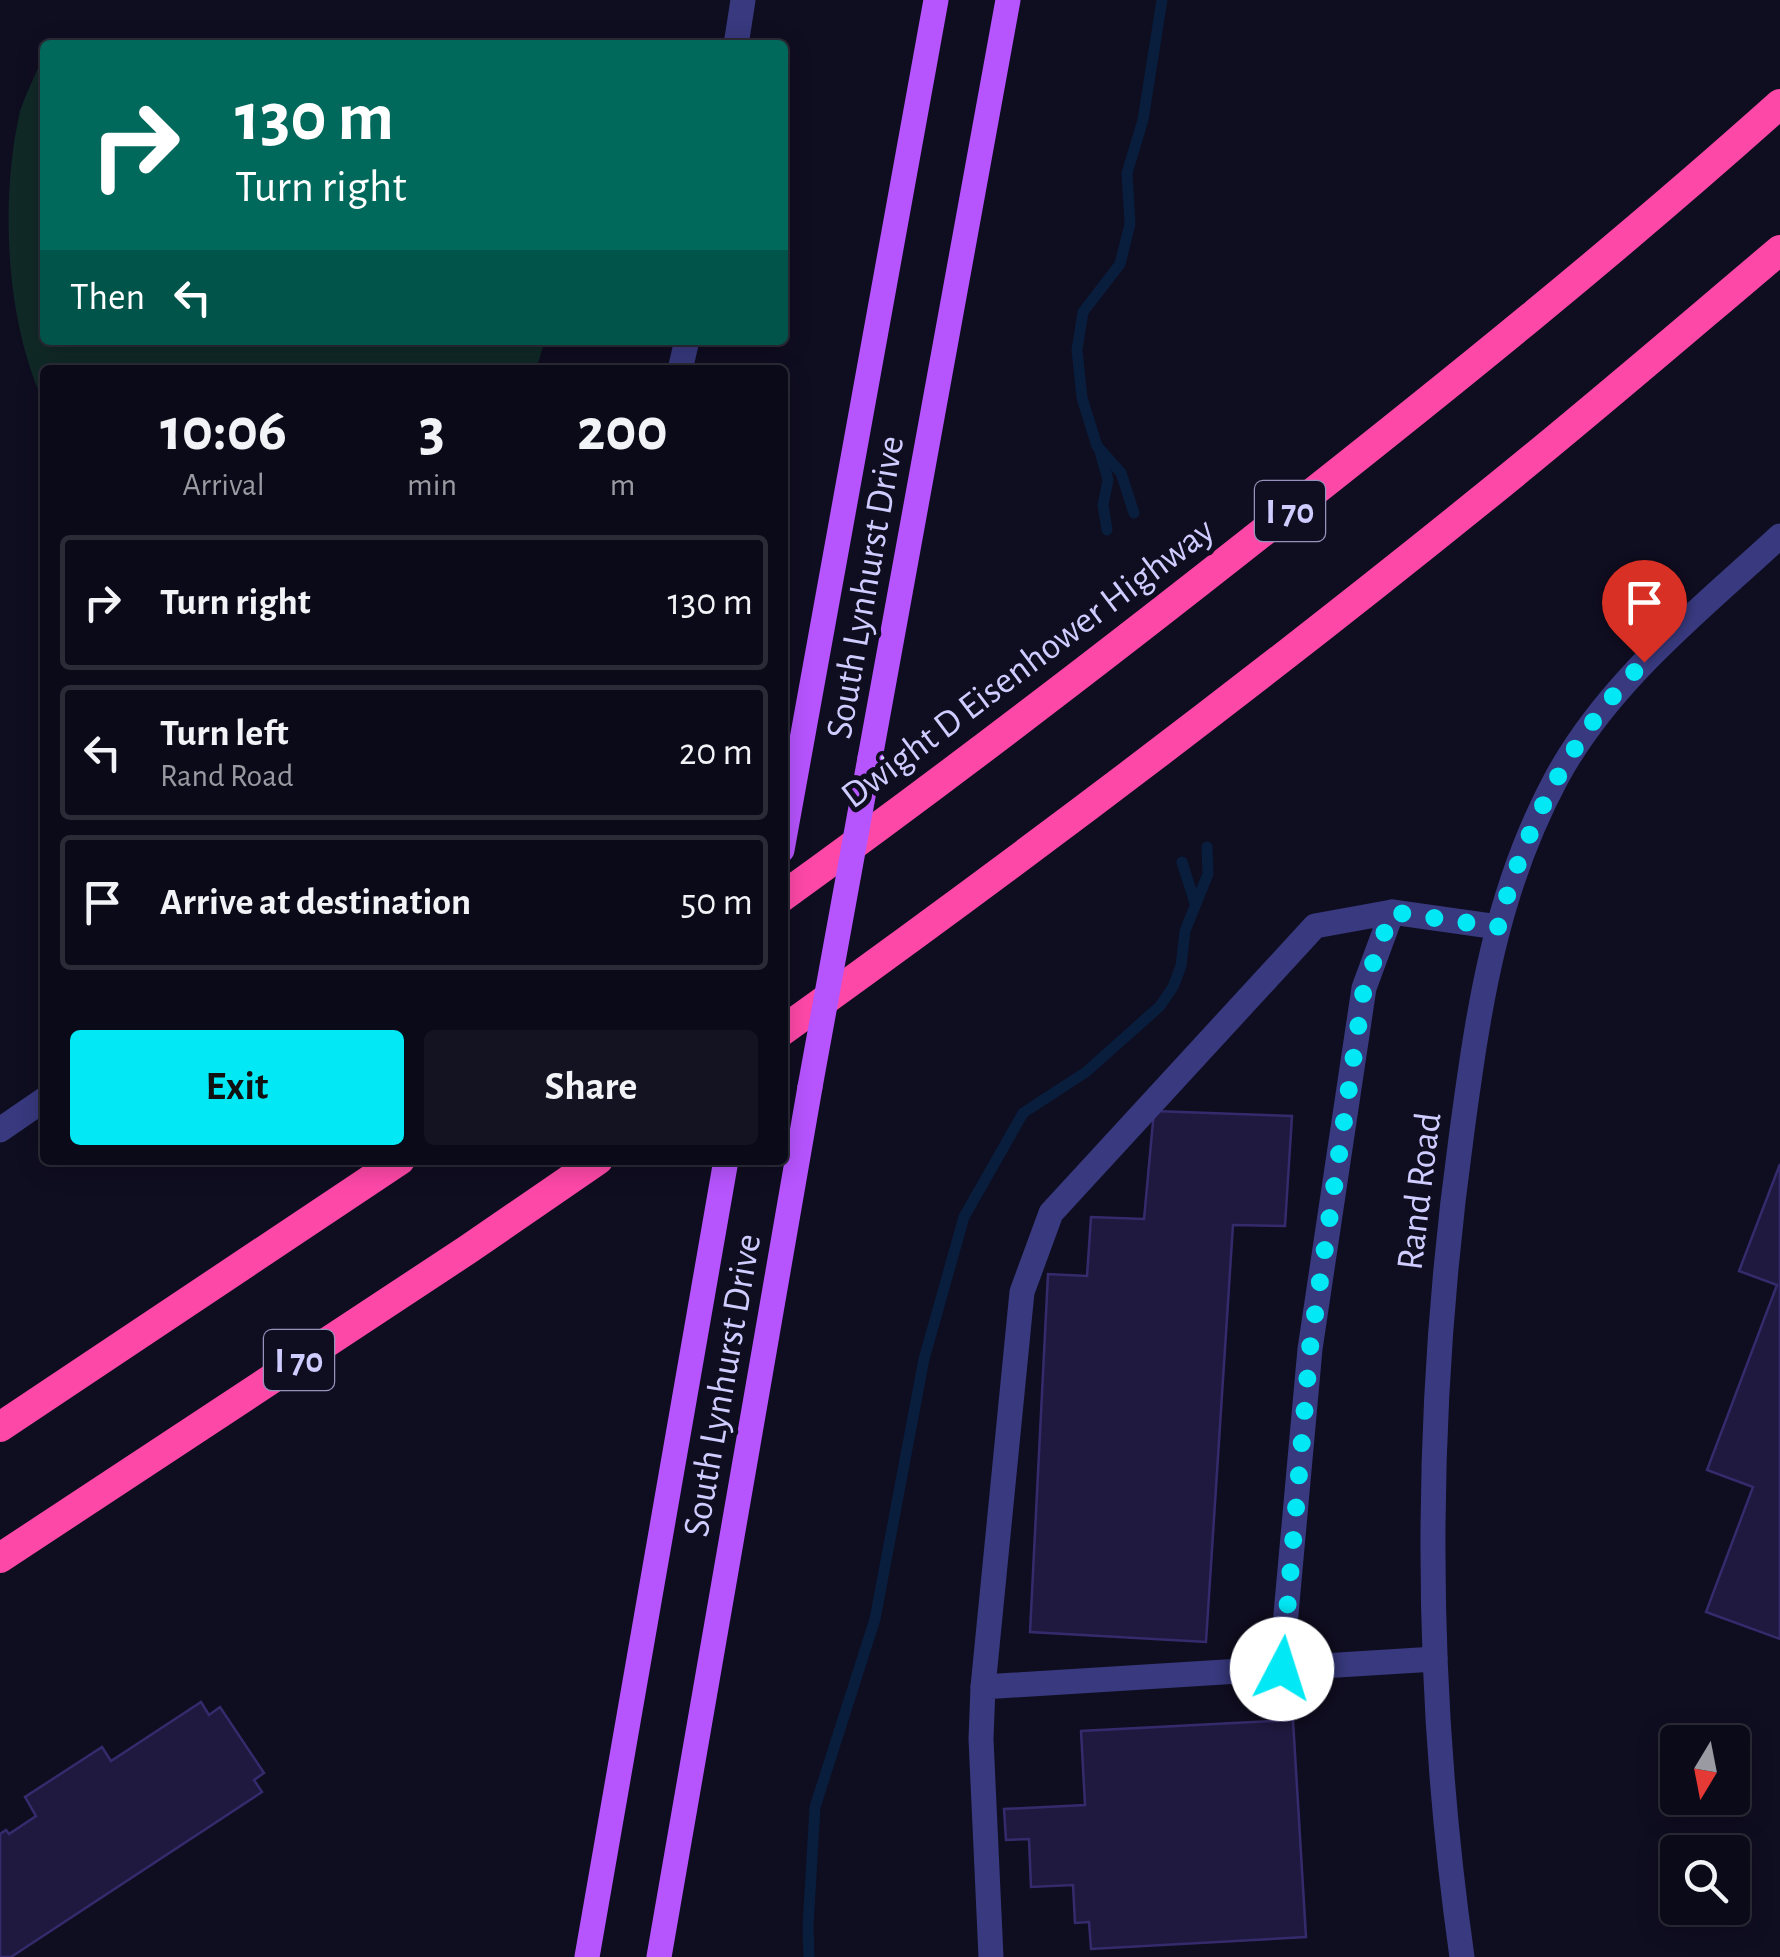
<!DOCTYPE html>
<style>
body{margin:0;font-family:"Alegreya Sans",sans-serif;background:#141321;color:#f1f3f6;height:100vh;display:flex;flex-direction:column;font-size:38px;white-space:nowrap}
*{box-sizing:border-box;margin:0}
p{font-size:32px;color:#9a9aa2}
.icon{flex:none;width:55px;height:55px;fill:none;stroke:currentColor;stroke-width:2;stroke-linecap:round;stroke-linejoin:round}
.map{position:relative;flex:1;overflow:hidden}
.sheet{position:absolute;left:40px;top:365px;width:748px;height:800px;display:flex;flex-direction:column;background:#0b0a18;border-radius:10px;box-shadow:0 5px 25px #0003,0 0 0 2px #2b2b37}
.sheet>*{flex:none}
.guide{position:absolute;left:40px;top:40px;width:748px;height:305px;border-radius:10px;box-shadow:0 5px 25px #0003,0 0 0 2px #2b2b37;background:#00695c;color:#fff;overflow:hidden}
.needle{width:65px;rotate:190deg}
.tools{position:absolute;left:1660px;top:1725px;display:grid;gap:20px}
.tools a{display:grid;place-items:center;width:90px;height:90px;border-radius:10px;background:#0b0a18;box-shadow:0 5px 25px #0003,0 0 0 2px #2b2b37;font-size:50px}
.pin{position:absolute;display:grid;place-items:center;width:85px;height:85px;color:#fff;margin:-102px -42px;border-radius:50% 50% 50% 0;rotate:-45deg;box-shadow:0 0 10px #0007}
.pin .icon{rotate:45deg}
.me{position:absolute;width:110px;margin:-55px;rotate:5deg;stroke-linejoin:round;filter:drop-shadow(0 0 8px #0008)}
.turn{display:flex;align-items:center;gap:35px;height:210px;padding:0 30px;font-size:45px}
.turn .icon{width:130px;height:130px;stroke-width:2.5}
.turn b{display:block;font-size:70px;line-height:85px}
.then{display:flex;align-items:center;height:95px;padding:0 30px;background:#0003;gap:20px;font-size:38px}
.eta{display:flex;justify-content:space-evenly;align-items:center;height:170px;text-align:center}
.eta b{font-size:60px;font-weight:700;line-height:70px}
.button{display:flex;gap:20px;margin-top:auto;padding:20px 30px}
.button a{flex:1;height:115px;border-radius:10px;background:#02e8f4;color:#111;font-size:40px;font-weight:700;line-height:115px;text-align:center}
.button a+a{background:#141321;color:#f1f3f6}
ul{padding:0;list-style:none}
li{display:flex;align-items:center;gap:30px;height:135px;margin:0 20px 15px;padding:0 10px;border:5px solid #2b2b37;border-radius:10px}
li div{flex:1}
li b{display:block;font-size:38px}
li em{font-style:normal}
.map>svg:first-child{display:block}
.green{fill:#102927}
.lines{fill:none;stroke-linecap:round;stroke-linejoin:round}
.stream{stroke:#091e3c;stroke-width:11}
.building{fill:#1f1940;stroke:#352b6c;stroke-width:2.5}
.minor{stroke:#38397e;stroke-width:25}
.major{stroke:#b654fe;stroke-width:25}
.highway{stroke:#fe48a8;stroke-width:30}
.major-bridge{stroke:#b654fe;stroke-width:25}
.route{stroke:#02e8f4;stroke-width:18;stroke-dasharray:0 32.4}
.labels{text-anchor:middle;stroke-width:10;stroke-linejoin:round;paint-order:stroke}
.shield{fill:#0f0d20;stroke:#9593bc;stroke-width:2.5}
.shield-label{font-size:35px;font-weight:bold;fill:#cfccff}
.street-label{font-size:38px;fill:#cfccff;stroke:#0f0d20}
</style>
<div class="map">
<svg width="1780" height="1957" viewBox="0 0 1780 1957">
<rect width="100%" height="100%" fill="#0f0d20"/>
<path class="green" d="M 38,68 L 45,68 L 45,340 L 545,340 L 536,370 L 45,370 L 45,405 C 5,322 0,200 20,111 C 25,96 32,82 38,68 Z"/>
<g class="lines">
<g class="stream">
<path d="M 1100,451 L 1108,480 L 1103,505 L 1107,530"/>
<path d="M 1134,513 L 1121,473 L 1097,446 L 1082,398 L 1077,350 L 1083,312 L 1120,264 L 1130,224 L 1127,173 L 1143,120 L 1162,0"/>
<path d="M 1182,862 L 1195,903"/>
<path d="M 809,1957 L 808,1926 L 815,1807 L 875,1619 L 924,1359 L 964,1217 L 1023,1113 L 1086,1072 L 1160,1006 L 1173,987 L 1181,966 L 1185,931 L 1208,874 L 1207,847"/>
</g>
</g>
<g class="building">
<path d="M 1154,1111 L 1292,1116 L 1285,1226 L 1233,1225 L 1206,1642 L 1030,1632 L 1048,1274 L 1087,1276 L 1091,1217 L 1144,1219 Z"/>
<path d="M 1780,1164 L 1780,1639 L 1706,1612 L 1753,1487 L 1707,1470 L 1777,1285 L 1739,1271 Z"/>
<path d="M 201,1702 L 209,1715 L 220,1707 L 264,1773 L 254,1780 L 262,1792 L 11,1957 L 0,1957 L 0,1834 L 6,1830 L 9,1834 L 36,1816 L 25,1797 L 102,1747 L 111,1761 Z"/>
<path d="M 1293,1720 L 1306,1937 L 1091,1949 L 1089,1922 L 1075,1923 L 1073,1885 L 1031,1887 L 1029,1839 L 1006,1840 L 1004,1809 L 1085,1805 L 1081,1731 Z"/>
</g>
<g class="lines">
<g class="minor">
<path d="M 736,45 L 743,0"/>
<path d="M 680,370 L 687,340"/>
<path d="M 0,1130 L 45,1099"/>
<path d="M 1281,1669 L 1310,1349 L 1364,988 L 1392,912"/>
<path d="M 983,1687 L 1022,1292 L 1051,1213 L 1315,926 L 1392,912 L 1498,927"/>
<path d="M 991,1957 L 981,1739 L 983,1687 L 1435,1659"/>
<path d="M 1462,1957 C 1423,1683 1424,1404 1462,1131 C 1479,1005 1496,890 1557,777 C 1610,680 1700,610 1780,536"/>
</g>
<g class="major">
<path d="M 870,758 L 1008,0"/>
<path d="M 782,850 L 936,0"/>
<path d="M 587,1957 L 726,1160"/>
<path d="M 659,1957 L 810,1087"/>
</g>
<g class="highway">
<path d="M 782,897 C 951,775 1115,649 1278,520 C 1448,386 1618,249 1780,104"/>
<path d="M 782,1031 C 1023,858 1260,679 1491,492 C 1589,413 1684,331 1780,250"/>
<path d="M 0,1427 L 400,1160"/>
<path d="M 0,1558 L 467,1250 L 598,1160"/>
</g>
<path class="major-bridge" d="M 810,1087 L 870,758"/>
</g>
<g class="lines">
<path class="route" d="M 1282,1669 L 1310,1348 L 1364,988 L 1392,912 L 1498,927 C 1524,829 1571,735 1644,662"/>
</g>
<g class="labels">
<g class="shield">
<rect x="1255" y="481" width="70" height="60" rx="8"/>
<rect x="264" y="1330" width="70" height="60" rx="8"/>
</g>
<g class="shield-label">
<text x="1290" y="523">I 70</text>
<text x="299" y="1372">I 70</text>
</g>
<g class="street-label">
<text transform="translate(864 587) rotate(-80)" y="13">South Lynhurst Drive</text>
<text transform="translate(1027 662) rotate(-37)" y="13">Dwight D Eisenhower Highway</text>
<text transform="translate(1418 1191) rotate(-83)" y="13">Rand Road</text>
<text transform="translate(721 1385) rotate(-80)" y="13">South Lynhurst Drive</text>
</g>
</g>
</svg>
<div class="tools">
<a><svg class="needle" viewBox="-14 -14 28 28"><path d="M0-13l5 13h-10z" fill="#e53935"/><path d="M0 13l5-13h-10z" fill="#9a9aa2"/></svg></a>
<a><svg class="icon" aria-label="search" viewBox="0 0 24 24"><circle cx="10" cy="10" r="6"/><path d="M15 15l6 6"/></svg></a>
</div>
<div class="pin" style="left:1644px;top:662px;background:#d93025"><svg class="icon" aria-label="arrive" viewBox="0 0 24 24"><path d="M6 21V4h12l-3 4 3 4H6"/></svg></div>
<svg class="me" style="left:1282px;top:1669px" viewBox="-20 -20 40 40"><circle r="19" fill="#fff"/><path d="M0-13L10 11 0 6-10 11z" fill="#02e8f4"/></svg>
<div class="guide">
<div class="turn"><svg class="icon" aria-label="right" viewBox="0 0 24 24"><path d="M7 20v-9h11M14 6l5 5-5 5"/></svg><div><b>130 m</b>Turn right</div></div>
<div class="then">Then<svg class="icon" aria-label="left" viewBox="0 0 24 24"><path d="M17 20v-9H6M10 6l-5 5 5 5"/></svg></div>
</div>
<section class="sheet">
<div class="eta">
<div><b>10:06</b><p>Arrival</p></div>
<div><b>3</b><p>min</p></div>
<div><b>200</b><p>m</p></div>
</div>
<ul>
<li><svg class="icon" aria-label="right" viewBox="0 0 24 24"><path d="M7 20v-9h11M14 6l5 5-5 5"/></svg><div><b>Turn right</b></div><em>130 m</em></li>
<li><svg class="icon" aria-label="left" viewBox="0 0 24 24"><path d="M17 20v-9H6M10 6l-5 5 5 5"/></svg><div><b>Turn left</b><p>Rand Road</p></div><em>20 m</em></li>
<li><svg class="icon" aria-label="arrive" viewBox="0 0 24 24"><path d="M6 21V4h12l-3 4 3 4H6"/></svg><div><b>Arrive at destination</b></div><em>50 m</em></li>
</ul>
<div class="button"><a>Exit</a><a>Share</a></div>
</section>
</div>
